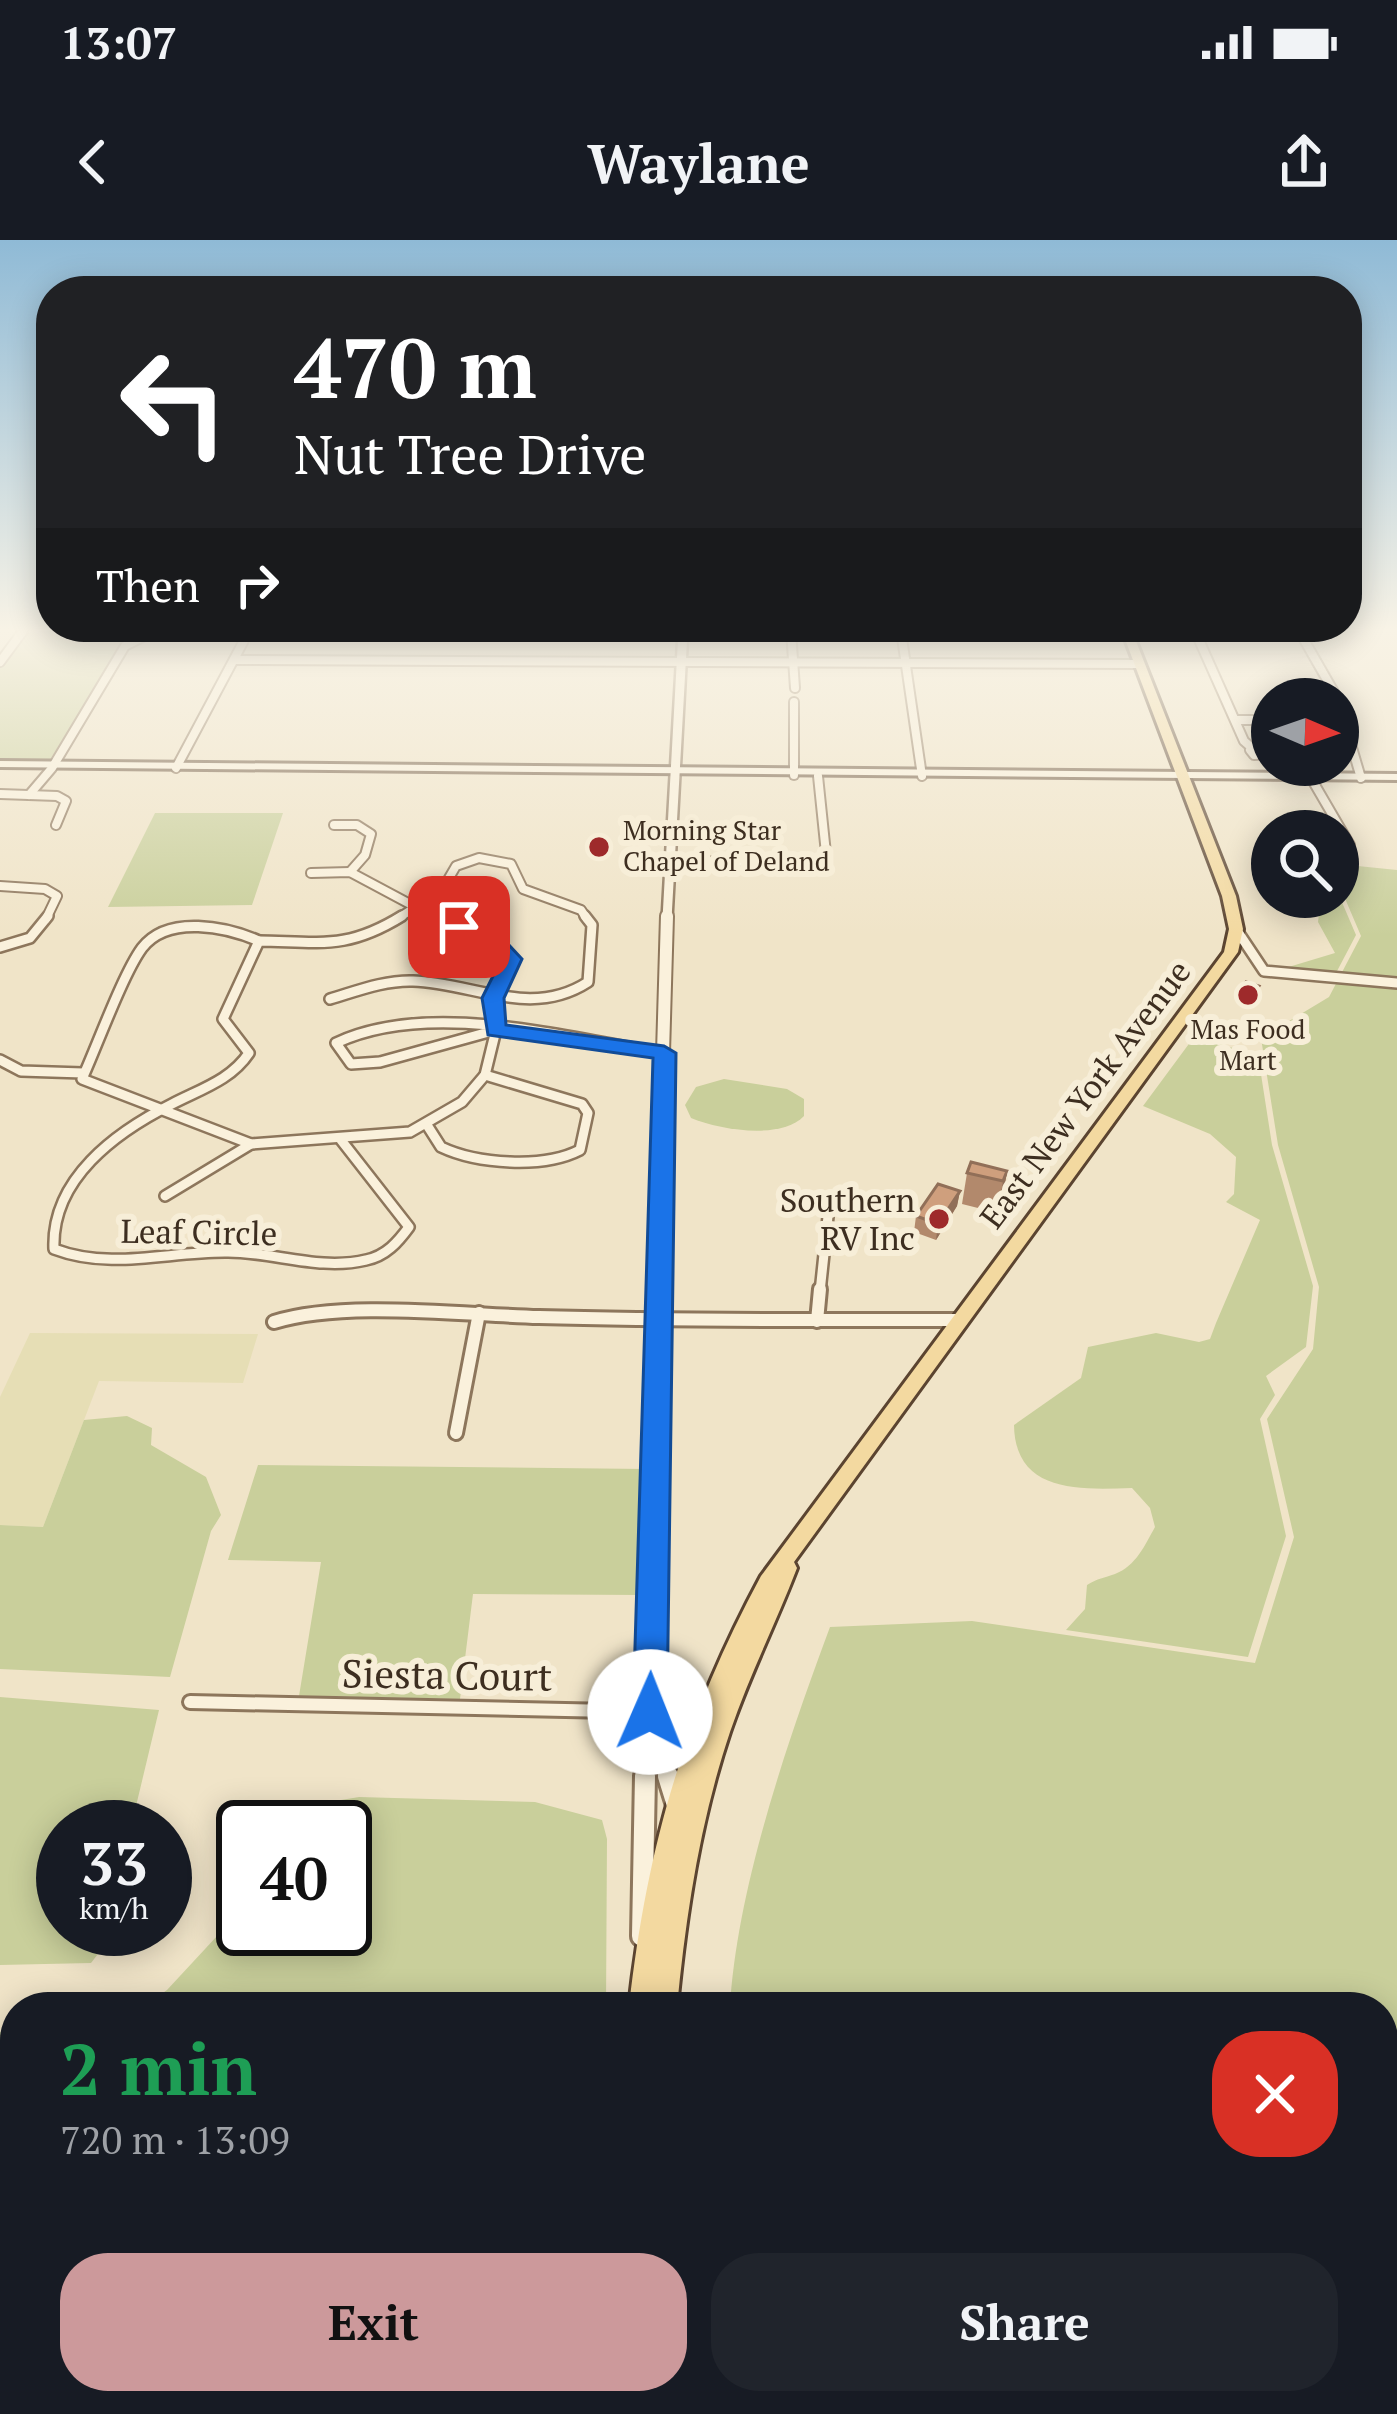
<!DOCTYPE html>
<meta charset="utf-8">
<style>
body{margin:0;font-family:"PT Serif",serif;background:#20242c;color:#f1f3f6;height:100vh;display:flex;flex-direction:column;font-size:45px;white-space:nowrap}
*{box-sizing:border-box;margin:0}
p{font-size:39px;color:#9ea1a6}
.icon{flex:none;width:66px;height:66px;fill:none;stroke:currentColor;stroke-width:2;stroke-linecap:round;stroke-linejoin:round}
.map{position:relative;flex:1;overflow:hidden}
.sheet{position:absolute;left:0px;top:1752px;width:1398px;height:423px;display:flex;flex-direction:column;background:#171b24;border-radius:48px 48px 0 0;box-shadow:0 6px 30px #0003}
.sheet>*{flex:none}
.guide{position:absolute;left:36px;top:36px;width:1326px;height:366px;border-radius:48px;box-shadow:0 6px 30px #0003;background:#202124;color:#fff;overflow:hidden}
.needle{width:78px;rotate:92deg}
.tools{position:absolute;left:1251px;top:438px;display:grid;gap:24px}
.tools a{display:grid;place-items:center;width:108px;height:108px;border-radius:50%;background:#171b24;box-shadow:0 6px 30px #0003;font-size:60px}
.speed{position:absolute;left:36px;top:1560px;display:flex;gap:24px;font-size:60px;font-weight:700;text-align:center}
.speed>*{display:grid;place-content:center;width:156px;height:156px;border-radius:50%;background:#171b24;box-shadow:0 6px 30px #0003;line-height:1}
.speed small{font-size:30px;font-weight:400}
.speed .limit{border:6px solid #111;border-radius:18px;background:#fff;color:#111}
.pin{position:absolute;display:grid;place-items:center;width:102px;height:102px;color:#fff;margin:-51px;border-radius:24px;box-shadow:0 6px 18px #0006}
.me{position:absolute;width:132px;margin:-66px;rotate:1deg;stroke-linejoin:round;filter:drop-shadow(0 0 9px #0008)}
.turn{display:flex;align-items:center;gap:42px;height:252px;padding:0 60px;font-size:54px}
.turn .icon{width:156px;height:156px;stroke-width:2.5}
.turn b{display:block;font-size:84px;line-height:102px}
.then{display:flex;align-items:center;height:114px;padding:0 60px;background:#0003;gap:24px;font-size:45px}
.round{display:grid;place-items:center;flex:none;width:126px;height:126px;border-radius:48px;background:#20242c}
.headline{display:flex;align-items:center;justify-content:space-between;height:204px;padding:0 60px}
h1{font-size:72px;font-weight:700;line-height:90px;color:#1e9e55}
.primary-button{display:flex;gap:24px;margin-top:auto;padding:24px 60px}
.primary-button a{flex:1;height:138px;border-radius:48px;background:#cc999b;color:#111;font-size:48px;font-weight:700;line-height:138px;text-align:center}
.primary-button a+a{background:#20242c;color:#f1f3f6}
.status{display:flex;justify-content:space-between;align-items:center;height:84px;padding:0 60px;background:#171b24;direction:ltr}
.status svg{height:33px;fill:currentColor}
header{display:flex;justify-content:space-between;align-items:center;height:156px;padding:0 60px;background:#171b24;font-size:54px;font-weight:700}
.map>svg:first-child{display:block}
.farmland{fill:#e6deb5}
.green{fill:#c9cf9b}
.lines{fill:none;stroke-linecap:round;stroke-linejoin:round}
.minor-far2-casing{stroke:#8d765c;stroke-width:12}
.minor-far1-casing{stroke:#8d765c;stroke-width:14}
.minor-casing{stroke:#8d765c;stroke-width:18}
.tertiary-far3-casing{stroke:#8d765c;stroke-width:14}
.tertiary-far2-casing{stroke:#8d765c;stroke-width:16}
.tertiary-far1-casing{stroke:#8d765c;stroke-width:21}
.tertiary-casing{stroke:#8d765c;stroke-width:26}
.secondary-casing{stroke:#6f573f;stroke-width:6}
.primary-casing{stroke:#5b4430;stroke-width:6}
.minor-far2{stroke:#faf1dc;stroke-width:8}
.minor-far1{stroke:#faf1dc;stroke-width:9}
.minor{stroke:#faf1dc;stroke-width:12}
.tertiary-far3{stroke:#faf1dc;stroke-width:9}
.tertiary-far2{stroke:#faf1dc;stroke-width:12}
.tertiary-far1{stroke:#faf1dc;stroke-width:15}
.tertiary{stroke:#faf1dc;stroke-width:20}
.secondary{fill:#faf1dc;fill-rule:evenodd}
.primary{fill:#f3d9a0;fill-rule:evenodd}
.wall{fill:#b2896c}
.shaded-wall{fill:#916f58}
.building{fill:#cf9f7d;stroke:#916f58;stroke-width:3}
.route{fill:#1a73e8;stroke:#114b97;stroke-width:3}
.poi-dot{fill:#9e2a2b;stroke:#f7eed8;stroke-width:4.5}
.labels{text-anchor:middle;stroke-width:12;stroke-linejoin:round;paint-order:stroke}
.far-poi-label{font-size:27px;fill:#3d2e20;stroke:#f7eed8;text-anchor:start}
.street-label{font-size:33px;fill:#3d2e20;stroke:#f7eed8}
.poi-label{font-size:33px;fill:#3d2e20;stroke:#f7eed8;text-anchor:end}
.near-street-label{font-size:39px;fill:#3d2e20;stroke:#f7eed8}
</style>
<div class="status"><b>13:07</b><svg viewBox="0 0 49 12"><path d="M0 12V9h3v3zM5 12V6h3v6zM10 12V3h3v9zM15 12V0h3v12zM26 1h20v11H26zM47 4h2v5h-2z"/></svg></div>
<header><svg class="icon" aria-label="back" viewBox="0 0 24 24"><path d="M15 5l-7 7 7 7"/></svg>Waylane<svg class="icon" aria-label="share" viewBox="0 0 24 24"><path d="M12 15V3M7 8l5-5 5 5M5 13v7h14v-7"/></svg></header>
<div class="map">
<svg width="1397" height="2174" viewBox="0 0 1397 2174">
<rect width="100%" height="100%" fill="#f0e4c8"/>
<path class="farmland" d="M 30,1093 L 258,1094 L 243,1143 L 99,1141 L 43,1287 L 0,1285 L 0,1157 Z"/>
<g class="green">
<path d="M 27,391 L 149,391 L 121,406 L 48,523 L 0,522 L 0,428 Z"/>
<path d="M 155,573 L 283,573 L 252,665 L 108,667 Z"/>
<path d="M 1338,624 L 1397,630 L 1397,2174 L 1383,2154 L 1383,2034 L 1389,2021 L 1383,1767 L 730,1767 C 737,1647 788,1500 830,1387 L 972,1381 L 1255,1423 L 1294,1297 L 1267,1179 L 1313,1109 L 1319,1047 L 1278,905 L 1261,798 L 1329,757 L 1361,696 L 1338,642 Z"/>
<path d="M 1338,653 L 1356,695 L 1336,733 L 1282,729 L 1335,713 L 1318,682 L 1321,657 L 1338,657 Z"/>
<path d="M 1194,797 L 1258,815 L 1272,905 L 1313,1046 L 1306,1107 L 1266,1136 L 1275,1155 L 1260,1179 L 1286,1296 L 1248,1417 L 1066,1390 L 1085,1369 L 1087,1345 C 1098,1338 1104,1338 1115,1334 C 1136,1326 1145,1305 1155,1287 L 1150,1268 L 1132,1248 C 1079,1250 1015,1253 1014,1185 L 1081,1138 L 1088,1107 L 1156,1093 L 1199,1102 L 1210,1099 L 1216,1083 L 1260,980 L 1226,962 L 1234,954 L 1236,917 L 1210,894 L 1143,866 Z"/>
<path d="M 724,839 L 787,849 L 804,859 L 804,876 C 781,900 720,890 691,878 L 685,865 L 696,847 Z"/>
<path d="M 127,1176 L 152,1188 L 151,1205 L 206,1237 L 221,1275 L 211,1291 L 170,1437 L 0,1429 L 0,1285 L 43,1287 L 84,1180 Z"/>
<path d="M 258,1225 L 646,1229 L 643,1355 L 473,1354 L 460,1459 L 299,1456 L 321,1322 L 228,1320 Z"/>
<path d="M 0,1457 L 159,1470 L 131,1587 L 63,1587 L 63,1689 L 106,1689 L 101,1710 L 91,1723 L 0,1725 Z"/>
<path d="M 359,1557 L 535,1562 L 602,1580 L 607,1599 L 606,1767 L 143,1767 L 167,1750 L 243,1668 L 243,1689 L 345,1689 L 345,1587 L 307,1587 L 329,1562 Z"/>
<path d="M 15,1791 L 15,2160 L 630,2160 L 630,2174 L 0,2174 L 0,1792 Z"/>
<path d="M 719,2160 L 1341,2160 L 1348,2174 L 719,2174 Z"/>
</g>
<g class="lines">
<defs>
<g id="minor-far2">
<path d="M 791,391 L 795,448"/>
<path d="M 901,391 L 922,536"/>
<path d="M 1195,391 L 1244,501 L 1252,508"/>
<path d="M 1299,391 L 1338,459"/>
<path d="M 234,420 L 1139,424"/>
<path d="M 0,422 L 23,391"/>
<path d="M 1338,460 L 1361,538"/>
<path d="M 794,462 L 794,535"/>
<path d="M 1236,480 L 1272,480"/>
<path d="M 1255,507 L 1272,514 L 1254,515 L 1250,510 Z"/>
<path d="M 176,528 L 249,391"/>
<path d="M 1311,538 L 1350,605"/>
<path d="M 0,554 L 57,556 L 66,561 L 56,585"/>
<path d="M 29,555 L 52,528 L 125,406 L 155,391"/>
<path d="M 334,585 L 357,585 L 371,594 L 365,615 L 350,632"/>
<path d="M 669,621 L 827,623 L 818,536"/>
<path d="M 311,633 L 350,632 L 438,679"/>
<path d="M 0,646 L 45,649 L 57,656 L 46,679"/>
<path d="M 397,679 L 442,650 L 456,626 L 479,618 L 511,624 L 523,649 L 581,670 L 587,679"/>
</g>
<g id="minor-far1">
<path d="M 1236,689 L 1264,731 L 1397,743"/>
<path d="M 259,701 C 227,687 168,674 142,708 C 123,734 97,806 82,839 L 251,904 L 410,892 L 462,862 L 485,835 L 496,790 L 493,758 L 512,719 L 501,708 L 431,676"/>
<path d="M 0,707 L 30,698 L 48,676"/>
<path d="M 330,759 C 357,751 385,740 413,741 C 474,743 531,779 588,742 L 592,685 L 585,676"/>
<path d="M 496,790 L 380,822 L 351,824 L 336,803 C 429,759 565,798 664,813"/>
<path d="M 0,820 L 21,831 L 83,833"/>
<path d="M 427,885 L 441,907 C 477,924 543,929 580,910 L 588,873 L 582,864 L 485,835"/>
<path d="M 341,900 L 409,987 C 398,1002 386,1016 366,1020 C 320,1031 274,1012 228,1012 C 169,1011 112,1031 54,1009 C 51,939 116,892 172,864 C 201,849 231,840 249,813 L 223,779 L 259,701 C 321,702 347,710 402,676"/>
<path d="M 165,956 L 251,904"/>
<path d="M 820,1052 L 829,967"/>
</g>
<g id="minor">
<path d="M 817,1081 L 820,1049"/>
<path d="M 274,1082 C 343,1060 464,1075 539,1077 C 680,1081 821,1080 962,1080"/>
<path d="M 456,1193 L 479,1073"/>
<path d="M 190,1462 L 703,1473"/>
</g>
<path id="tertiary-far3" d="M 667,679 L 683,391"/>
<path id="tertiary-far2" d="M 656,1052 L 667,676"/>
<g id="tertiary-far1">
<path d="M 654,1489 L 669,1539"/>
<path d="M 645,1539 L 656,1049"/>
</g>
<g id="tertiary">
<path d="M 668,1536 L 677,1565"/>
<path d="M 642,1696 L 645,1536"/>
</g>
<path id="secondary" d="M 0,521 L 1397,534 L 1397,540 L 0,527 Z"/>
<g id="primary">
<path d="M 1122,391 L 1132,391 L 1236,656 L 1243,689 L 1238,712 L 794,1322 L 797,1328 C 776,1383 749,1436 730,1492 C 700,1581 686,1674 677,1767 L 629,1767 C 647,1606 684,1479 761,1336 L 1224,712 L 1229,689 L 1222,656 Z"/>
<rect x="627" y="2160" width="30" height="14"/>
</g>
</defs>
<use href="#minor-far2" class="minor-far2-casing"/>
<use href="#minor-far1" class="minor-far1-casing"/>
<use href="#minor" class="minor-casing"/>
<use href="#tertiary-far3" class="tertiary-far3-casing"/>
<use href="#tertiary-far2" class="tertiary-far2-casing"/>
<use href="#tertiary-far1" class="tertiary-far1-casing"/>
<use href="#tertiary" class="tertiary-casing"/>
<use href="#secondary" class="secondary-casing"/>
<use href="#primary" class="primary-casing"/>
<use href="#minor-far2" class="minor-far2"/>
<use href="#minor-far1" class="minor-far1"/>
<use href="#minor" class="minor"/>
<use href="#tertiary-far3" class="tertiary-far3"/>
<use href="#tertiary-far2" class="tertiary-far2"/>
<use href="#tertiary-far1" class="tertiary-far1"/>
<use href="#tertiary" class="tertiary"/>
<use href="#secondary" class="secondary"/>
<use href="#primary" class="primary"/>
</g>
<g class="wall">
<path d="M 1259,746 L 1251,762 L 1239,758 L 1240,753 Z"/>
<path d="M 1007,931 L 1002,962 L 998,973 L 962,964 L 967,933 Z"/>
<path d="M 960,951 L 957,966 L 936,1000 L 914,992 L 916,976 Z"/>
</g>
<g class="shaded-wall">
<path d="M 1007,931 L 1002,962 L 998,973 L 1003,941 Z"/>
<path d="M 960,951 L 957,966 L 936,1000 L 938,984 Z"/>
</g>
<g class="building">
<path d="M 1246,742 L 1259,746 L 1252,757 L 1240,753 Z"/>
<path d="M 971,922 L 1007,931 L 1003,941 L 967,933 Z"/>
<path d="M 938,944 L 960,951 L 938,984 L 916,976 Z"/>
</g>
<linearGradient id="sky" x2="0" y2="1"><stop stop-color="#8fbad6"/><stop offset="0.56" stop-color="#f8f3e6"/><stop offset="1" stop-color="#f8f3e6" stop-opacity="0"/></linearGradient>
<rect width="1397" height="696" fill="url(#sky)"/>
<path class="route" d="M 459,681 L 508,704 L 522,719 L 504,758 L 506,785 L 664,806 L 676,813 L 667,1472 L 662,1483 L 650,1487 L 638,1483 L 633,1472 L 653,818 L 488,795 L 482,758 L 501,720 L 452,691 L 449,687 Z"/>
<g class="poi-dot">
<circle cx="599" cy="607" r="12"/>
<circle cx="1248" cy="755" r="12"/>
<circle cx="939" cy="979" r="12"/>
</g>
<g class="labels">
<g class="far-poi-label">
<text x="623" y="600">Morning Star<tspan x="623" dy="31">Chapel of Deland</tspan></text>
<text x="1248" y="799" text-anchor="middle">Mas Food<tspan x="1248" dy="31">Mart</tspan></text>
</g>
<g class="street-label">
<text transform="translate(1085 854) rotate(-53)" y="12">East New York Avenue</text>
<text transform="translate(199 992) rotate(1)" y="12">Leaf Circle</text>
</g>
<g class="poi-label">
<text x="915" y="972">Southern<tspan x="915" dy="38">RV Inc</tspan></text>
</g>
<g class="near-street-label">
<text transform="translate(447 1435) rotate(1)" y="14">Siesta Court</text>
</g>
</g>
</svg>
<div class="tools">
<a><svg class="needle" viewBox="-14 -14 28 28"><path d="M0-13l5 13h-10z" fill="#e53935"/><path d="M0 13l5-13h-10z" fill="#9ea1a6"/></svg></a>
<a><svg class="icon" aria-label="search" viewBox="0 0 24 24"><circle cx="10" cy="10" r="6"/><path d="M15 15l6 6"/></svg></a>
</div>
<div class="speed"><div>33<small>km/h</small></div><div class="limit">40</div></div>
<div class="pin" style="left:459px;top:687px;background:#d93025"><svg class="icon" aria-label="arrive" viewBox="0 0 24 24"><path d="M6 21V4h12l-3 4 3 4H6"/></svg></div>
<svg class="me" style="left:650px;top:1472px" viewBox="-20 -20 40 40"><circle r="19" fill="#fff"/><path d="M0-13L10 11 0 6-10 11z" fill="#1a73e8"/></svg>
<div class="guide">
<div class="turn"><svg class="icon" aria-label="left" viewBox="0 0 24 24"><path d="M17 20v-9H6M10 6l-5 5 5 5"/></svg><div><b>470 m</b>Nut Tree Drive</div></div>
<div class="then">Then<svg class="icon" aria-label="right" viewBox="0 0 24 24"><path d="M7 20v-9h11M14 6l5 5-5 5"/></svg></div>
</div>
<section class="sheet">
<div class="headline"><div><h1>2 min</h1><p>720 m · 13:09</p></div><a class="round" style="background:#d93025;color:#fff"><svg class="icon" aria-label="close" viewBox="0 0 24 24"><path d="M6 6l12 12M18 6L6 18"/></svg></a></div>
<div class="primary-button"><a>Exit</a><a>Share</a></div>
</section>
</div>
